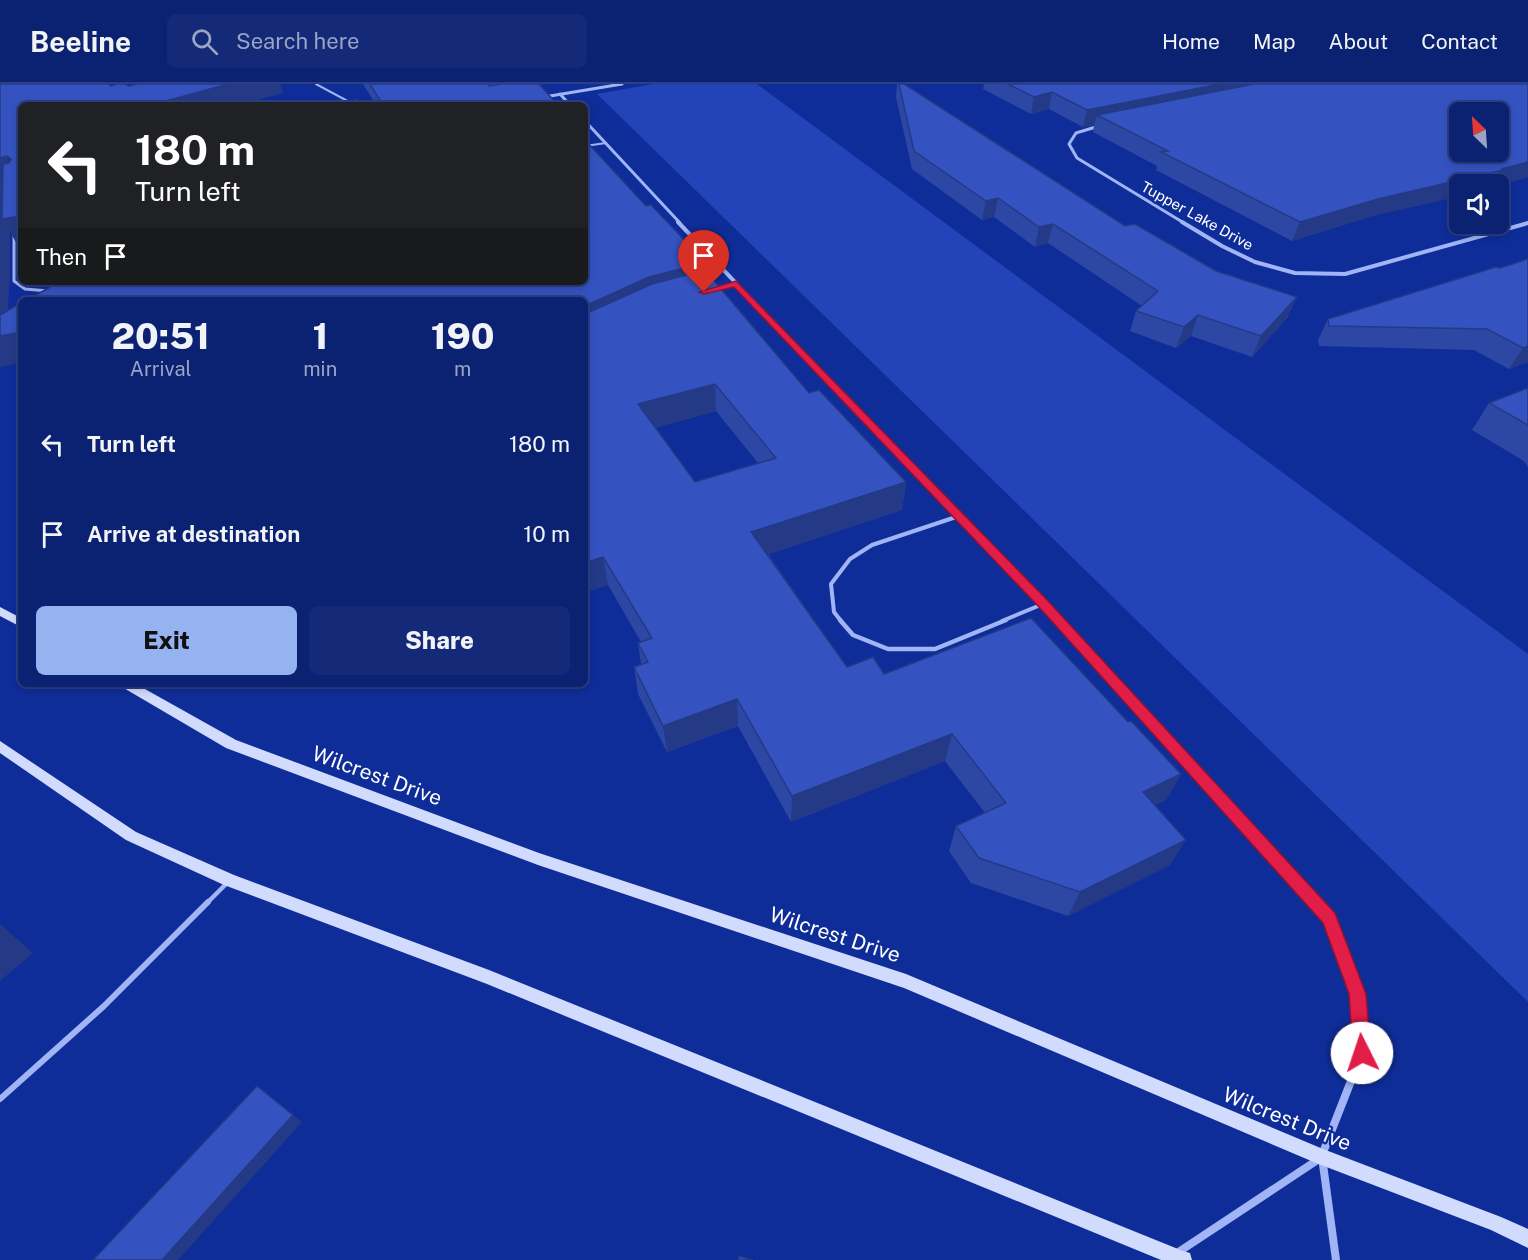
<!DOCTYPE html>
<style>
body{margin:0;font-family:"Public Sans",sans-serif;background:#142a78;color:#f1f3f6;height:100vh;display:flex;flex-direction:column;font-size:22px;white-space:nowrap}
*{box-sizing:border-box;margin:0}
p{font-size:20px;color:#9aa4c4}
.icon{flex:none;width:33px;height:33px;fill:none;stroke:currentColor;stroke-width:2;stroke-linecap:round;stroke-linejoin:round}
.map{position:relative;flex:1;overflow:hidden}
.drawer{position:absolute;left:18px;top:213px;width:570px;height:390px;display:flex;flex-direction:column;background:#0b2273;border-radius:9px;box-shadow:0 3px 9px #0003,0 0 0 2px #2b3f85}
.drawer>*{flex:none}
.banner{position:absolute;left:18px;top:18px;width:570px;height:183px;border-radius:9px;box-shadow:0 3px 9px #0003,0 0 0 2px #2b3f85;background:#202124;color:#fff;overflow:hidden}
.needle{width:39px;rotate:335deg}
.fabs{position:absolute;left:1449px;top:18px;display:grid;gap:12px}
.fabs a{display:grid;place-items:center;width:60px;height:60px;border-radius:9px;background:#0b2273;box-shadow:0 3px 9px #0003,0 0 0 2px #2b3f85;font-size:30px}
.pin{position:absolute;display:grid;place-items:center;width:51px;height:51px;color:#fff;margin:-62px -26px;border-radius:50% 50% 50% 0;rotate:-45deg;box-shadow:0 0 6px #0007}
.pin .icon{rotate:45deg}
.me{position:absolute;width:66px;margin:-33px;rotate:356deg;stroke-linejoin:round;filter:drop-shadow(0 0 4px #0008)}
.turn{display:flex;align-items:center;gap:21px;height:126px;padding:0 18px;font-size:27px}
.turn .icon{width:78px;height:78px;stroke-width:2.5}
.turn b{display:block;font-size:42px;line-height:51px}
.then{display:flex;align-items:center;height:57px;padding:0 18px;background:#0003;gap:12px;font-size:22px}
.eta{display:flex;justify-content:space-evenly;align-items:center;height:102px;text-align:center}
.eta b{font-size:36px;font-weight:800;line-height:42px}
.button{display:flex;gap:12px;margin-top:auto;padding:12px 18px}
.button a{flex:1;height:69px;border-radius:9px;background:#95b2f1;color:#111;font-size:24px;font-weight:800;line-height:69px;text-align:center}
.button a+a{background:#142a78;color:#f1f3f6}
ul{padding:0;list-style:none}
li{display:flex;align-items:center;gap:18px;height:90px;padding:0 18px}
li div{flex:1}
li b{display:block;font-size:22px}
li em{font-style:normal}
header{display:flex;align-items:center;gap:36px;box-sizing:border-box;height:84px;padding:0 30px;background:#0b2273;border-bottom:2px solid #2b3f85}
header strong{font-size:28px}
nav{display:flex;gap:33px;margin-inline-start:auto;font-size:21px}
.search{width:420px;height:54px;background:#142a78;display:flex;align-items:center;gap:15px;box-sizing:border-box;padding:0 21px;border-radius:9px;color:#9aa4c4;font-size:22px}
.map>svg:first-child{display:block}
.green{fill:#2244b8}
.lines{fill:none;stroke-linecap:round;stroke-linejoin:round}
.lane-far4{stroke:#a1b4f5;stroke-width:2}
.lane-far3{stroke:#a1b4f5;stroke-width:3}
.lane-far2{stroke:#a1b4f5;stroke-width:4}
.lane-far1{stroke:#a1b4f5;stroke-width:4.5}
.lane{stroke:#a1b4f5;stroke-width:6}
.street-far4{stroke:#a1b4f5;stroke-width:3}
.street-far3{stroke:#a1b4f5;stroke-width:4}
.street-far2{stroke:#a1b4f5;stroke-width:5}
.street-far1{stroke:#a1b4f5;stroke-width:7}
.street{stroke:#a1b4f5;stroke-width:8}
.secondary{fill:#d1dbfd;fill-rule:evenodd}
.wall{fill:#2d47a5;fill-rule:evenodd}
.shaded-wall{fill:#243a86}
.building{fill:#3453c0;stroke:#243a86;stroke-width:1.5;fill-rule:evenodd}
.route{fill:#e11d48;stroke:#92132f;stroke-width:1.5}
.labels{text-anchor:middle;stroke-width:4.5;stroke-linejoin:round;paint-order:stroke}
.far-street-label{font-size:15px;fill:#fff;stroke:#0f2d99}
.near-street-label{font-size:21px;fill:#fff;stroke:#0f2d99}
</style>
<header>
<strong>Beeline</strong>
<div class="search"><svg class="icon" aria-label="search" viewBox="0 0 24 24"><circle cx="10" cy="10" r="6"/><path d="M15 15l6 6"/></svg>Search here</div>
<nav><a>Home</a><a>Map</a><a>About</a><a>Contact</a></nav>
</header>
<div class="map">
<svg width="1528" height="1176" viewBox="0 0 1528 1176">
<rect width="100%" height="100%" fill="#0f2d99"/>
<path class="green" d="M 653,0 L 757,0 L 1528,570 L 1528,918 L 597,10 Z"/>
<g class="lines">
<g class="lane-far4">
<path d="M 316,0 L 355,21"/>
<path d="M 585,62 L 606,59"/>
</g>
<g class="lane-far3">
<path d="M 14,150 L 14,197 L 25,205 L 49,207"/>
<path d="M 715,205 L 736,200"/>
</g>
<g class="lane-far2">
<path d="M 841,537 L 834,528 L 831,500 L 850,475 L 872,461 L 959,432"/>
<path d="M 1002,537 L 1043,520"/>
</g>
<g class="lane-far1">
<path d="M 840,536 L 853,551 L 888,565 L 935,565 L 1006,536"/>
<path d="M 207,819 L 228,798"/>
</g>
<path class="lane" d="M 0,1015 L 104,922 L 208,818"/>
<g class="street-far4">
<path d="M 560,10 L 570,21"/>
<path d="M 544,13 L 622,0"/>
<path d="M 585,37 L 680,139"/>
<path d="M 1099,42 L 1076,49 L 1069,60 L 1077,74 L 1184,139"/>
</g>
<g class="street-far3">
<path d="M 678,138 L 846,315"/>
<path d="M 1182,138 L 1222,162 L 1255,178 L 1295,189 L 1345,190 L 1528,139"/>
</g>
<path class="street-far2" d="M 844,313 L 1058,537"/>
<path class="street-far1" d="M 1057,536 L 1315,819"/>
<g class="street">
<path d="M 1314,818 L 1329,834 L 1357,910 L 1362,969 L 1322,1071"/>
<path d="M 1173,1176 L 1174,1171 L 1322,1073 L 1336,1176"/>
</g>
<g class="secondary">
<path d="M 0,523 L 21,534 L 21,543 L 0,532 Z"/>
<path d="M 120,600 L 136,600 L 236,656 L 539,769 L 906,890 L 1323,1065 L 1501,1133 L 1528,1145 L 1528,1164 L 1491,1146 L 1316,1079 L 904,904 L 538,781 L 226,664 L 122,603 Z"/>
<path d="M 0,657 L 136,748 L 234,791 L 489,886 L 1183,1167 L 1190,1169 L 1192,1176 L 1161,1176 L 487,900 L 224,801 L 126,756 L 0,669 Z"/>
</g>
</g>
<g class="wall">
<path d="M 363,0 L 539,0 L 558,21 L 376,21 Z"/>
<path d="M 897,0 L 904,0 L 1125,142 L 1288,233 L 1252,273 L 1191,252 L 1176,264 L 1130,247 L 1136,227 L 1142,222 L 1048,159 L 1035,163 L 994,133 L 982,136 L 912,85 L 896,13 Z"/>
<path d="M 984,0 L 1528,0 L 1528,93 L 1498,102 L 1498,100 L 1369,133 L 1292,157 L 1156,86 L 1157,82 L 1093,48 L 1094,41 L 1083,43 L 1049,25 L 1031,30 L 983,5 Z"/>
<path d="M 646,122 L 692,164 L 692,171 L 700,187 L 809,309 L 906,398 L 902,426 L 768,470 L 847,583 L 1128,638 L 1181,690 L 1166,716 L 1155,721 L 1170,781 L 1068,832 L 971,799 L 949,767 L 956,742 L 985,729 L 945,677 L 791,738 L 738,642 L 667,668 L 638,610 L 634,583 L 641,580 L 638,559 L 641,558 L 608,501 L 585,508 ZM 716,327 L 758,379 L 695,398 L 655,344 Z"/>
<path d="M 1496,183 L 1528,278 L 1509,285 L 1474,266 L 1319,262 L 1318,256 L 1328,235 Z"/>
<path d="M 1528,304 L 1528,383 L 1524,377 L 1472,346 L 1489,319 Z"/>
</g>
<g class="shaded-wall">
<path d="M 228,0 L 280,0 L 283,9 L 240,21 L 151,21 Z"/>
<path d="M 1220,0 L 1297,0 L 1097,31 L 1094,41 L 1083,43 L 1087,26 Z"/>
<path d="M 1052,8 L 1049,25 L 1031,30 L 1034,13 Z"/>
<path d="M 7,72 L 20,96 L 21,160 L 17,160 L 10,148 L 10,192 L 6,251 L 21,248 L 21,279 L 0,283 L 0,74 Z"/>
<path d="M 1528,78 L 1528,93 L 1498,102 L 1498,100 L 1460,100 L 1460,112 L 1369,133 L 1292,157 L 1300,138 L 1378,115 Z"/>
<path d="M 998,114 L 994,133 L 982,136 L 986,117 Z"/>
<path d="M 1053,140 L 1048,159 L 1035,163 L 1039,143 Z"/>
<path d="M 692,164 L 693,182 L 700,180 L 701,206 L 585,250 L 585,222 L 687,165 Z"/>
<path d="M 1297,213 L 1288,233 L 1252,273 L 1261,252 Z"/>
<path d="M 1198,231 L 1191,252 L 1176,264 L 1184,243 Z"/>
<path d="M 1528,262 L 1528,278 L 1509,285 L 1523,264 Z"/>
<path d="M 715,300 L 716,327 L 641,348 L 638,320 Z"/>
<path d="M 906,398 L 902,426 L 752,476 L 751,448 Z"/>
<path d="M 603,473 L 608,501 L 585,508 L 585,479 Z"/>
<path d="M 737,615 L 738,642 L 667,668 L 663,642 Z"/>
<path d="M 952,650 L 945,677 L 791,738 L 792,712 Z"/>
<path d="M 1181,690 L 1166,716 L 1129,734 L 1143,708 Z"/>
<path d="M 1186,756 L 1170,781 L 1068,832 L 1080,808 Z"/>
<path d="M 0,840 L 33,869 L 0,897 Z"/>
<path d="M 293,1031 L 302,1038 L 178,1176 L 162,1176 Z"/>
</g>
<g class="building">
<path d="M 0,0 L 108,0 L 111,2 L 115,1 L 115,0 L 125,0 L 129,2 L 137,0 L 228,0 L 151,21 L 21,21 L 21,132 L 2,135 L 3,80 L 9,79 L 11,75 L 7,72 L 0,74 Z"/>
<path d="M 370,0 L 489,0 L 489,2 L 502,0 L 539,0 L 558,21 L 383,21 Z"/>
<path d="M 899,0 L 904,0 L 1125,142 L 1135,140 L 1216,187 L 1297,213 L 1261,252 L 1198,231 L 1184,243 L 1136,227 L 1158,207 L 1053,140 L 1039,143 L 998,114 L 986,117 L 914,67 Z"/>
<path d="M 1008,0 L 1220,0 L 1087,26 L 1052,8 L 1034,13 Z"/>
<path d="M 1254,0 L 1528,0 L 1528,78 L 1502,85 L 1503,86 L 1378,115 L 1300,138 L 1161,68 L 1168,67 L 1097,31 ZM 1460,28 L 1498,28 L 1498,68 L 1460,68 Z"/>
<path d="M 355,15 L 368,21 L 358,21 Z"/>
<path d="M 585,56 L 646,122 L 651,121 L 692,164 L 687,165 L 700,180 L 649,193 L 585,222 L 585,216 L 27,216 L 59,198 L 585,198 Z"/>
<path d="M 1528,175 L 1528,262 L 1523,264 L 1487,245 L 1329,242 L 1328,235 L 1496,183 L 1500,184 Z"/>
<path d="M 705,186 L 809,309 L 819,306 L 906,398 L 751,448 L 847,583 L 873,573 L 884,590 L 1031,534 L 1128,638 L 1131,637 L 1181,690 L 1143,708 L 1186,756 L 1080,808 L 979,774 L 956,742 L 1006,719 L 952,650 L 792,712 L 737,615 L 663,642 L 634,583 L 648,578 L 638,559 L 652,554 L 603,473 L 585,479 L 585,230 L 652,200 ZM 715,300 L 776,374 L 695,398 L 638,320 Z"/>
<path d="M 21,219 L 21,248 L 0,252 L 0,231 Z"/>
<path d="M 1528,304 L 1528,341 L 1489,319 Z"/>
<path d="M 257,1002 L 293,1031 L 162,1176 L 93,1176 Z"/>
<path d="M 739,1172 L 753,1176 L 738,1176 Z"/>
</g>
<path class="route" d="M 736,197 L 1048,517 L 1335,829 L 1366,910 L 1371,969 L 1368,976 L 1362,978 L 1355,976 L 1353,969 L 1349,910 L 1323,839 L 1039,523 L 734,203 L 704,210 L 699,208 Z"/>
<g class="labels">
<g class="far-street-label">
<text transform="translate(1197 132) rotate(29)" y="5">Tupper Lake Drive</text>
</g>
<g class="near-street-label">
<text transform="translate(377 692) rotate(20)" y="7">Wilcrest Drive</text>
<text transform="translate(835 851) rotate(18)" y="7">Wilcrest Drive</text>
<text transform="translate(1287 1035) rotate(22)" y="7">Wilcrest Drive</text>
</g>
</g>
</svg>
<div class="fabs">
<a><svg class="needle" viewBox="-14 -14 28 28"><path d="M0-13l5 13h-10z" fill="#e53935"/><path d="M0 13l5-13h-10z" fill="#9aa4c4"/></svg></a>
<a><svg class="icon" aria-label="sound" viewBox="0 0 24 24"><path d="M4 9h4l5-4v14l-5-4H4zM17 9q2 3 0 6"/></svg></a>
</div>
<div class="pin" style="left:704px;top:208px;background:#d93025"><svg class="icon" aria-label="arrive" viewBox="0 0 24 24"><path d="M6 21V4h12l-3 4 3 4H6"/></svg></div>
<svg class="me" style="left:1362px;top:969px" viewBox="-20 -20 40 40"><circle r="19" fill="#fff"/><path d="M0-13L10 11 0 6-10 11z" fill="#e11d48"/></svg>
<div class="banner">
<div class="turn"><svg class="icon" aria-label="left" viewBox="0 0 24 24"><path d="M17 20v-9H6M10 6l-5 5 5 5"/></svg><div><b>180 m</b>Turn left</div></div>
<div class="then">Then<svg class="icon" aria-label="arrive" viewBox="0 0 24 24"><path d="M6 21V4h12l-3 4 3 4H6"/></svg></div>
</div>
<section class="drawer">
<div class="eta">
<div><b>20:51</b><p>Arrival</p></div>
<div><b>1</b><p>min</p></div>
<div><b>190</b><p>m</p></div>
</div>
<ul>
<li><svg class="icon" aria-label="left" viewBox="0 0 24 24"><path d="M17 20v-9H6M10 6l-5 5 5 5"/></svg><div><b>Turn left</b></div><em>180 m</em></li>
<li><svg class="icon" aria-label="arrive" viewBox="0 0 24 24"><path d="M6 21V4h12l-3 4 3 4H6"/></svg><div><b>Arrive at destination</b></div><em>10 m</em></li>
</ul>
<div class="button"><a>Exit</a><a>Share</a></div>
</section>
</div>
